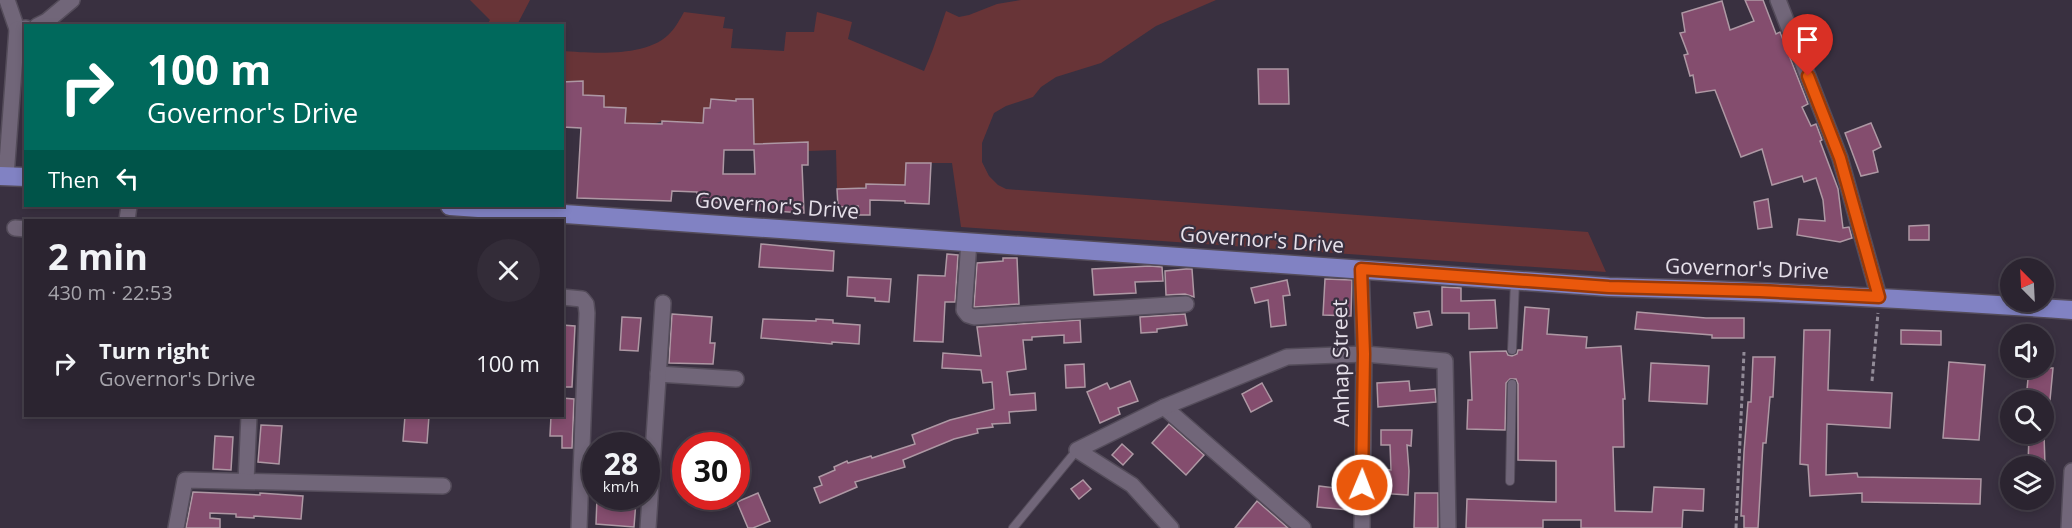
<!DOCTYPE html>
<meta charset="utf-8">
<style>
body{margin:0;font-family:"Open Sans",sans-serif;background:#332c38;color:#f1f3f6;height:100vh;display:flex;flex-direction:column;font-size:22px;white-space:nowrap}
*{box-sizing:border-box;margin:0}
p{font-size:20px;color:#a6a4ab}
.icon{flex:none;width:33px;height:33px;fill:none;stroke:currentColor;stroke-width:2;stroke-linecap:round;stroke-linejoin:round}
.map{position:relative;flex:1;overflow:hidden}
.details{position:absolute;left:24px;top:219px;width:540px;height:198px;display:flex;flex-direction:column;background:#2b2430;border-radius:0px;box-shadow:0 3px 9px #0003,0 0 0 2px #47414c}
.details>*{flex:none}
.guide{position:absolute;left:24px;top:24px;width:540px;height:183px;border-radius:0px;box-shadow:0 3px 9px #0003,0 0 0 2px #47414c;background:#00695c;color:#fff;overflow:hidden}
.needle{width:39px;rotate:336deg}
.fabs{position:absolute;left:2000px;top:258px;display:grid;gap:12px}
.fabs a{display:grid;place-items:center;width:54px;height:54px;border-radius:50%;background:#2b2430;box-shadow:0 3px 9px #0003,0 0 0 2px #47414c;font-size:30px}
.speed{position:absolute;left:582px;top:432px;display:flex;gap:12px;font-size:30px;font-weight:700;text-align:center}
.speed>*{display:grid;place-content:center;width:78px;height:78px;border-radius:50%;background:#2b2430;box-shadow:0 3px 9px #0003,0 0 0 2px #47414c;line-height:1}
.speed small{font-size:15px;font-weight:400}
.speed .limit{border:9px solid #d22;background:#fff;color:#111}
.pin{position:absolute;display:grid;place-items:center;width:51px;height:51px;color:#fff;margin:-62px -26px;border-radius:50% 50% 50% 0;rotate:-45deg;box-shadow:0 0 6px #0007}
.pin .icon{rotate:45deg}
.me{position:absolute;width:66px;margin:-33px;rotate:1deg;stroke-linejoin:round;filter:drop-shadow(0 0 4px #0008)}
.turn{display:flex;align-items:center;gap:21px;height:126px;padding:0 24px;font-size:27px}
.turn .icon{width:78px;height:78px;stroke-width:2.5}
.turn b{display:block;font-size:42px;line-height:51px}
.then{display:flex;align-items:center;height:57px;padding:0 24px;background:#0003;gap:12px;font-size:22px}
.round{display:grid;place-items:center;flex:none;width:63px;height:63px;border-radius:32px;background:#332c38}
.overview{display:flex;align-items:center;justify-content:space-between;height:102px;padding:0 24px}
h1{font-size:36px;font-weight:700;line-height:45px}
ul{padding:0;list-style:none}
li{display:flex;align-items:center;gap:18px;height:84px;padding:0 24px}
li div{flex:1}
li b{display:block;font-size:22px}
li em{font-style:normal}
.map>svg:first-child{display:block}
.green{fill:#683437}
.building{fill:#844d6e;stroke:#ae98a4;stroke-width:1.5;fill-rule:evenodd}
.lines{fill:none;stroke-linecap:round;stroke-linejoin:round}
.lane-casing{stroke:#544c5a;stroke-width:10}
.street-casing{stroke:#544c5a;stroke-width:18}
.primary-casing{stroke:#544c5a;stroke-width:21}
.path{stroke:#928b98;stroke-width:3;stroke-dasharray:4.5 3;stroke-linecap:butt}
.lane{stroke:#716679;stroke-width:8}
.street{stroke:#716679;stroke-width:15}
.primary{stroke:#8182c3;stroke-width:18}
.route-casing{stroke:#983908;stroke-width:15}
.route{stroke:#ea580c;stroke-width:10}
.labels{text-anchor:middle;stroke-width:4.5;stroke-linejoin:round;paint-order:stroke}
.street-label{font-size:21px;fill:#e6e0ea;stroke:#393040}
</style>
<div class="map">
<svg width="2072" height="528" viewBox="0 0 2072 528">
<rect width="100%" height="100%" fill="#393040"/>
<g class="green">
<path d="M 470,0 L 530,0 L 517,25 L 486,26 L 490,20 Z"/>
<path d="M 1021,0 L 1216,0 L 1156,26 L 1101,63 L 1056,77 L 1041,87 L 1033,97 L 1006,106 L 994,113 L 982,143 L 982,162 L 989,176 L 998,185 L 1006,189 L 1588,232 L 1606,272 L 961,227 L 952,163 L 906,163 L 905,185 L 837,189 L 836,150 L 808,151 L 808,143 L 754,144 L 753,99 L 736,99 L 736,101 L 711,99 L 710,108 L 703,123 L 662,121 L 653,124 L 625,123 L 625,108 L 604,107 L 604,96 L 583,95 L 583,81 L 563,82 L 562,51 C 593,53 649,58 671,32 C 676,27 680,19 684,12 L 725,17 L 723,28 L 733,29 L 731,48 L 784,51 L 786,32 L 814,32 L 817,12 L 852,22 L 848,39 L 924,71 L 933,49 L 946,11 L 959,17 L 969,15 L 997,4 Z"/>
</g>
<g class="building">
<path d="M 1745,0 L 1763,0 L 1776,34 L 1780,32 L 1808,104 L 1802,107 L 1811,126 L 1816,124 L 1822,140 L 1820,141 L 1838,189 L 1843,228 L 1849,227 L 1852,238 L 1840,242 L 1797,235 L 1799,219 L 1825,221 L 1823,200 L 1816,178 L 1804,182 L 1802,176 L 1772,185 L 1762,149 L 1741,157 L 1715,90 L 1696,93 L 1693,75 L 1690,76 L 1684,55 L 1688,54 L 1680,33 L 1685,32 L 1682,13 L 1722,1 L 1730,30 L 1754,21 Z"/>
<path d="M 1258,69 L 1288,69 L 1289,104 L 1259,104 Z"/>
<path d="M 583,81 L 583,95 L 604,96 L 604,107 L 626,108 L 625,123 L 662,124 L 662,121 L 703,123 L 704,108 L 710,108 L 711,99 L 736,101 L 736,99 L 753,99 L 754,144 L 808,142 L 808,165 L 802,165 L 804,213 L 757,210 L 756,204 L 696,202 L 697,192 L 672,191 L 671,201 L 577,198 L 581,128 L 562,127 L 562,82 ZM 724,150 L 754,150 L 755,174 L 723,174 Z"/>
<path d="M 1871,123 L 1881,147 L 1873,151 L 1878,172 L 1861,176 L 1845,133 Z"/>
<path d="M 906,163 L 931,163 L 929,204 L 905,203 L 905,201 L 870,200 L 870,215 L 858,215 L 858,206 L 838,207 L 837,189 L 866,188 L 866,184 L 905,185 Z"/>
<path d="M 1768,199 L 1772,227 L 1758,229 L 1754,202 Z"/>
<path d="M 1929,225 L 1929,240 L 1909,240 L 1909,226 Z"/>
<path d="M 761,244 L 834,251 L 833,271 L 759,267 Z"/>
<path d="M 947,254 L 958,255 L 955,302 L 945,302 L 943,342 L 914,341 L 918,275 L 945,276 Z"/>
<path d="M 1003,258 L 1017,258 L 1019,304 L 974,307 L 977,263 L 1003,261 Z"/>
<path d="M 1150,266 L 1162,267 L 1163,281 L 1135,282 L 1136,293 L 1094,295 L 1092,269 Z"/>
<path d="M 1186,269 L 1192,269 L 1194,297 L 1185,294 L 1166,295 L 1165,271 Z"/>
<path d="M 848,277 L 891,279 L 889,302 L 875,301 L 875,298 L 847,296 Z"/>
<path d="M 1325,279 L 1352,280 L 1351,316 L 1323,315 Z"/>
<path d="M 1287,280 L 1290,295 L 1283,296 L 1286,325 L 1271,327 L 1268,300 L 1255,303 L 1251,288 Z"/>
<path d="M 1442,287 L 1461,288 L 1461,301 L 1495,300 L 1497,328 L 1469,329 L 1469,313 L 1442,313 Z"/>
<path d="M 1525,307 L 1549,309 L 1547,334 L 1587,337 L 1586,348 L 1621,346 L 1625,399 L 1623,399 L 1624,447 L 1613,447 L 1615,511 L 1652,512 L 1654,487 L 1704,489 L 1703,511 L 1683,510 L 1682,528 L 1581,528 L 1581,520 L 1543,520 L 1543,528 L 1466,528 L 1467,499 L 1556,502 L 1556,461 L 1518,460 L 1518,384 L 1516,379 L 1510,379 L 1506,383 L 1505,430 L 1467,429 L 1468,400 L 1472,400 L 1470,352 L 1506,351 L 1508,355 L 1512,356 L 1517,354 L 1518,350 L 1522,350 Z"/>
<path d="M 1429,311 L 1432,325 L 1417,328 L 1414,313 Z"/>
<path d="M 1637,312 L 1706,318 L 1744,318 L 1744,338 L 1712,338 L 1712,335 L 1635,329 Z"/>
<path d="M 672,314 L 712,317 L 710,343 L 715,343 L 713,364 L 669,363 Z"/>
<path d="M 1185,314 L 1187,325 L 1157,329 L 1157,332 L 1141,333 L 1140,317 Z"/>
<path d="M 622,317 L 641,318 L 638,351 L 620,350 Z"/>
<path d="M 763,319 L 816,321 L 816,319 L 833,320 L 833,323 L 860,325 L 859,344 L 832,342 L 832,344 L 761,338 Z"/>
<path d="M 1080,320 L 1081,342 L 1064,343 L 1064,335 L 1032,337 L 1032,340 L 1023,340 L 1026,369 L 1007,372 L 1010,395 L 1035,393 L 1036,410 L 1009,412 L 1010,423 L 992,424 L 993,427 L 977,429 L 978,433 L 954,439 L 903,460 L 905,467 L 855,482 L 857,487 L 820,503 L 814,488 L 822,485 L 819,477 L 835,470 L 834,467 L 847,461 L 848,463 L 871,456 L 872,458 L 915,444 L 912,435 L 950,420 L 994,409 L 992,382 L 983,383 L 981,370 L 942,368 L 943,353 L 981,356 L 977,327 Z"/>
<path d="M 562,325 L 575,326 L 572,387 L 562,387 Z"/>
<path d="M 1804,330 L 1830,330 L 1828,390 L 1892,393 L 1890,428 L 1827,424 L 1826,475 L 1857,473 L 1858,477 L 1981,479 L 1980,504 L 1862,502 L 1862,493 L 1810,496 L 1808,465 L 1800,464 Z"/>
<path d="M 1901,330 L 1941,331 L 1941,345 L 1901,344 Z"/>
<path d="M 1753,357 L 1775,357 L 1773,397 L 1770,397 L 1766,443 L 1763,443 L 1758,528 L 1744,528 L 1744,516 L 1741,516 L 1744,452 L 1748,402 L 1751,402 Z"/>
<path d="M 1949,362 L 1985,365 L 1979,440 L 1943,438 Z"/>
<path d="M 1651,363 L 1709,366 L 1707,404 L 1649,401 Z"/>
<path d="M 1084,364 L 1085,387 L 1066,388 L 1065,365 Z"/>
<path d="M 2029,368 L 2053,368 L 2050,400 L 2026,400 Z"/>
<path d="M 1130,381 L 1138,401 L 1118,408 L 1120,414 L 1100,423 L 1087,392 L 1107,383 L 1110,389 Z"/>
<path d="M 1409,381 L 1410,391 L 1435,389 L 1436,402 L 1378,407 L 1377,383 Z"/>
<path d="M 1262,383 L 1272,401 L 1251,412 L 1242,394 Z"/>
<path d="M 562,398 L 574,399 L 572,448 L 562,448 L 562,436 L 550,436 L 551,416 L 562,416 Z"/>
<path d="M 405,416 L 429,416 L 427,443 L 403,441 Z"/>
<path d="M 1169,424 L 1204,455 L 1186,475 L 1152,443 Z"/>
<path d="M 261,425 L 282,426 L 279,464 L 258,462 Z"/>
<path d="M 1381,430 L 1412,430 L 1411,446 L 1407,445 L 1409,471 L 1408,495 L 1377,493 L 1379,469 L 1391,470 L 1390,445 L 1381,445 Z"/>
<path d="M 2029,434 L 2044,434 L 2045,466 L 2028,466 Z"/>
<path d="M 215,436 L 233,437 L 231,470 L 213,469 Z"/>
<path d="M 1122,444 L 1133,454 L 1123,465 L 1112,455 Z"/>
<path d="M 1083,480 L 1091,489 L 1079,499 L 1071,489 Z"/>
<path d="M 1319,486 L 1351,490 L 1348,510 L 1317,507 Z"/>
<path d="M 193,492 L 260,495 L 260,493 L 303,496 L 301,519 L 254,516 L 254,518 L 236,517 L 236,514 L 210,513 L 210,518 L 220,519 L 220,528 L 186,528 Z"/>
<path d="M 758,493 L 770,521 L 753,528 L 748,528 L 737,502 Z"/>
<path d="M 1415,493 L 1438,493 L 1438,528 L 1414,528 Z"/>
<path d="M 597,498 L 636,501 L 634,527 L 596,524 Z"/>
<path d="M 1257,501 L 1288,528 L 1235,528 Z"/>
</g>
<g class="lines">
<defs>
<g id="lane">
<path d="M 1512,350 L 1515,282"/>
<path d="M 1510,481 L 1512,384"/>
<path d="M 1013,528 L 1077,450"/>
</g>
<g id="street">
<path d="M 7,0 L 17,29"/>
<path d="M 1778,0 L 1840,158 L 1879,297"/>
<path d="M 37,26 L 47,21 L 72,0"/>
<path d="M 6,176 L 17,29 L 26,28"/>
<path d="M 127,220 L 129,206"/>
<path d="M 15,228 L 26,229"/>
<path d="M 969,242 L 964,310 L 968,315 L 974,317 L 1186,304"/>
<path d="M 1361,269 L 1364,354 L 1362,528"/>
<path d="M 562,297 L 582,299 L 586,304 L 587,313 L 579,528"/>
<path d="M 658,374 L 736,379"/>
<path d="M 1164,407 L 1303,528"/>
<path d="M 246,481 L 249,416"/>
<path d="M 176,528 L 185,480 L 443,486"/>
<path d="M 648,528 L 663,303"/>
<path d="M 1171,528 L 1132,485 L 1077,450 L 1164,407 L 1287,357 L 1364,354 L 1445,361 L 1448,528"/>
<path d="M 2069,528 L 2072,471"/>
</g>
<g id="primary">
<path d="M 0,176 L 26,177"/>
<path d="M 450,206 L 1609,287 C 1764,291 1918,299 2072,310"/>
</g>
</defs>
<use href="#lane" class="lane-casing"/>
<use href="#street" class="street-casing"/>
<use href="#primary" class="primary-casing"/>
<g class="path">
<path d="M 1872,381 L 1878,313"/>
<path d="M 1736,528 L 1744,352"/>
</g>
<use href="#lane" class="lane"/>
<use href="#street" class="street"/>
<use href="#primary" class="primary"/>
</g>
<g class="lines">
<defs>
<path id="route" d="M 1362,485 L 1364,354 L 1361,269 L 1609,287 L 1760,291 L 1879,297 L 1840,158 L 1808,76"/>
</defs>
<use href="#route" class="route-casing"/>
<use href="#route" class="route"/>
</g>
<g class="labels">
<g class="street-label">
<text transform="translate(777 206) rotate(4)" y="7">Governor's Drive</text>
<text transform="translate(1262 240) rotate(4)" y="7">Governor's Drive</text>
<text transform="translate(1747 269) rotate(2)" y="7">Governor's Drive</text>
<text transform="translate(1341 363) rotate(-91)" y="7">Anhap Street</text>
</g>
</g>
</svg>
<div class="fabs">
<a><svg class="needle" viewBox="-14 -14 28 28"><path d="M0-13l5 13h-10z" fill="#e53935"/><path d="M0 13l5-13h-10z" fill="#a6a4ab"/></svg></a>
<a><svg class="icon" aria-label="sound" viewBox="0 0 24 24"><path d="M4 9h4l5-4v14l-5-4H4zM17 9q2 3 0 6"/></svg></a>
<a><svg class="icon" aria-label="search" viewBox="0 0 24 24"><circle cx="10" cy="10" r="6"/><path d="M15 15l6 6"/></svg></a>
<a><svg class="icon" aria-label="layers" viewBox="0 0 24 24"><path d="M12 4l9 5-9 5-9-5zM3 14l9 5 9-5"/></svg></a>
</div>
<div class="speed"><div>28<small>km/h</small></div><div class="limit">30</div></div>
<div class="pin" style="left:1808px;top:76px;background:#d93025"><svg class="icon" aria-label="arrive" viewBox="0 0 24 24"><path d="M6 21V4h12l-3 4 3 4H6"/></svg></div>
<svg class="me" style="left:1362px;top:485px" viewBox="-20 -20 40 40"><circle r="17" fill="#ea580c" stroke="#fff" stroke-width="3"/><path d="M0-11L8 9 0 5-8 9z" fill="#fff"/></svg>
<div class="guide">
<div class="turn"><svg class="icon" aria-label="right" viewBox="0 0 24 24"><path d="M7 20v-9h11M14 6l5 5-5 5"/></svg><div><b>100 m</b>Governor's Drive</div></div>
<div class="then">Then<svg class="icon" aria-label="left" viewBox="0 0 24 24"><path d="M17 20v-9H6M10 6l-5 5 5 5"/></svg></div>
</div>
<section class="details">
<div class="overview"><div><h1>2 min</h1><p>430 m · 22:53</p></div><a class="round"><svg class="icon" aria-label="close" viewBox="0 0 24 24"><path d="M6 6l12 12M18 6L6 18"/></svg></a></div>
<ul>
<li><svg class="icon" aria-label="right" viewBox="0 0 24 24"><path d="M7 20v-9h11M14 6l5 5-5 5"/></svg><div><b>Turn right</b><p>Governor's Drive</p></div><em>100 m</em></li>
</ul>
</section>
</div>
